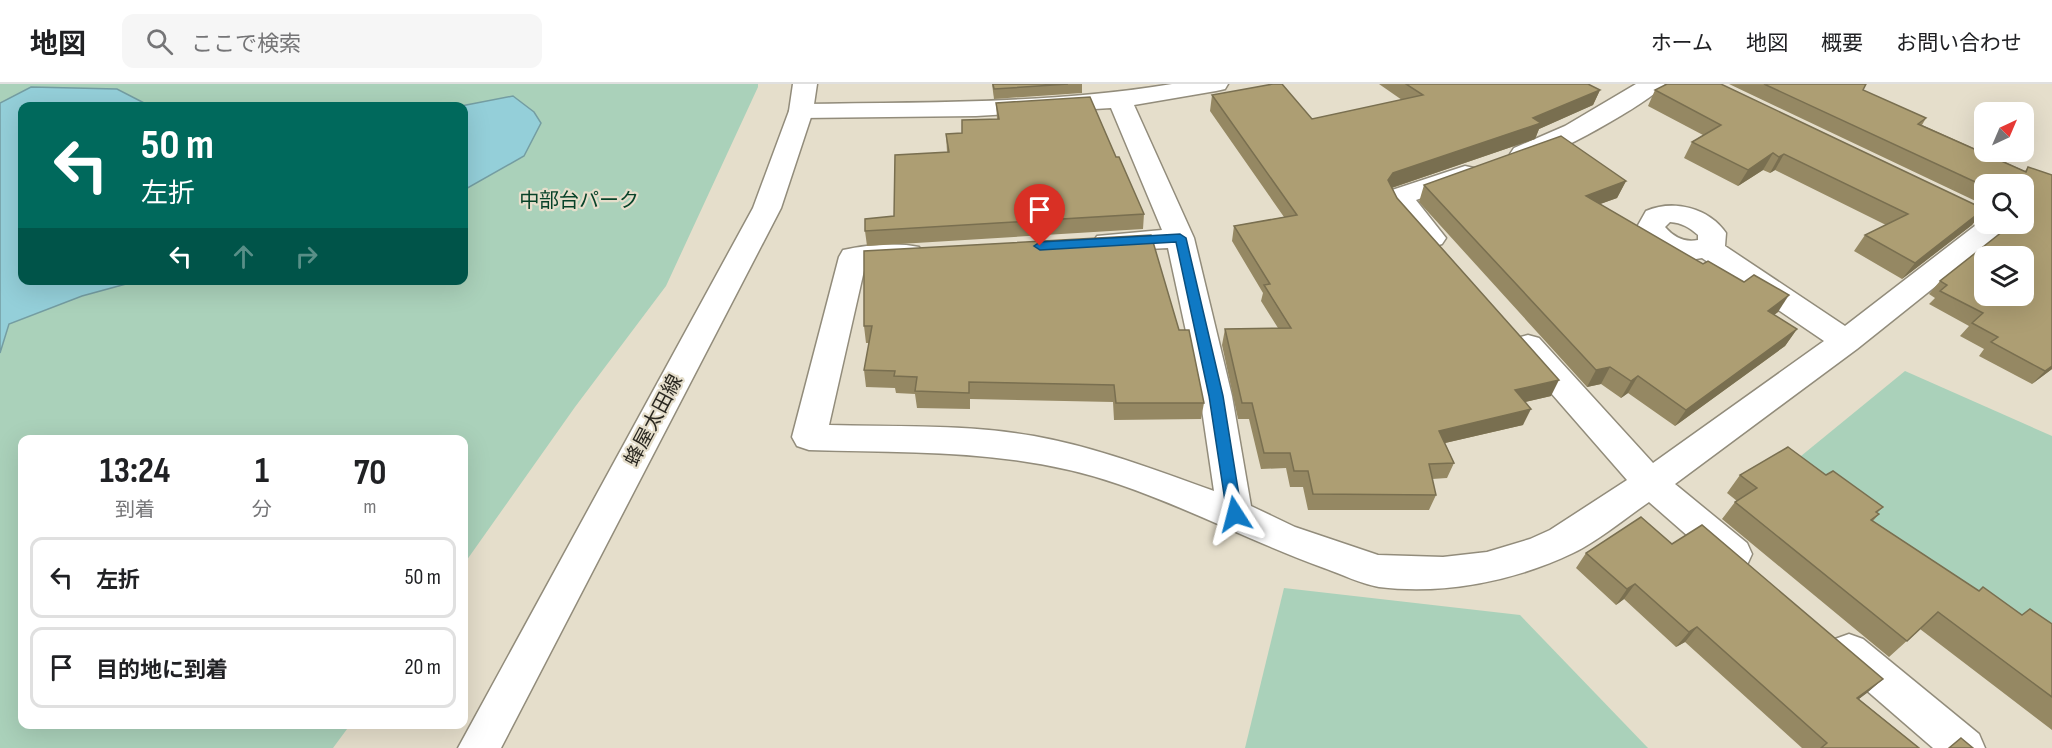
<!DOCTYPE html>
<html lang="ja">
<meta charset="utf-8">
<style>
body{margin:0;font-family:"Sofia Sans Condensed","Noto Sans JP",sans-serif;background:#f6f6f6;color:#202124;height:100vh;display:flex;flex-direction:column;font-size:22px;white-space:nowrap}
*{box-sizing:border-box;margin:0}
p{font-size:20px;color:#757577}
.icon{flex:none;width:33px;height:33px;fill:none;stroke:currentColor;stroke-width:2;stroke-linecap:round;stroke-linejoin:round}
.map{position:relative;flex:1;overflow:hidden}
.drawer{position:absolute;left:18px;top:351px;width:450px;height:294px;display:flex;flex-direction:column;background:#fff;border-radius:12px;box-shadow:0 6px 24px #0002}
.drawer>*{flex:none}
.top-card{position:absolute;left:18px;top:18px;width:450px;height:183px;border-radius:12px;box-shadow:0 6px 24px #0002;background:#00695c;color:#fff;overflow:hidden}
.needle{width:39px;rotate:44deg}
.tools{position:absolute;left:1974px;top:18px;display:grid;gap:12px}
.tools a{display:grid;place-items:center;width:60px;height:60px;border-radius:12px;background:#fff;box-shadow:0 6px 24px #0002;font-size:30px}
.pin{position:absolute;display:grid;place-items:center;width:51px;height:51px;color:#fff;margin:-62px -26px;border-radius:50% 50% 50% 0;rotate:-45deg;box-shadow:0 0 6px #0007}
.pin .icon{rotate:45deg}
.me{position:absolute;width:66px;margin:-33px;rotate:351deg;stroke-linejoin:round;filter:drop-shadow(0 0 4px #0008)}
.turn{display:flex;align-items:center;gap:21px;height:126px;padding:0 24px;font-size:27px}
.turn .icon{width:78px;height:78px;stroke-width:2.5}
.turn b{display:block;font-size:42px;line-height:51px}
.lanes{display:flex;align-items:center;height:57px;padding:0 24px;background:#0003;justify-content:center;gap:30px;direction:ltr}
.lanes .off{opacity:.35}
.eta{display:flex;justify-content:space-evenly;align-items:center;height:102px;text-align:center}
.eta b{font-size:36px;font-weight:700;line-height:42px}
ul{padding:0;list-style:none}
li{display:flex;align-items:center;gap:18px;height:81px;margin:0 12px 9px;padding:0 12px;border:3px solid #e0e0e0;border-radius:12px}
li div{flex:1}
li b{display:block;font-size:22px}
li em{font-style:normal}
header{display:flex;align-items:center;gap:36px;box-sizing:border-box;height:84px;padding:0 30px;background:#fff;border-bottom:2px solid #e0e0e0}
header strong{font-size:28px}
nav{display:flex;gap:33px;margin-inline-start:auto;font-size:21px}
.search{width:420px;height:54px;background:#f6f6f6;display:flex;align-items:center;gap:15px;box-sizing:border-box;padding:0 21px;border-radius:12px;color:#757577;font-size:22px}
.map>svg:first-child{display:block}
.green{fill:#aad1ba;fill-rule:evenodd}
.water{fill:#94cfd9;stroke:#749da2;stroke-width:1.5}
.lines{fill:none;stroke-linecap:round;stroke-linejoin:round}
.minor-casing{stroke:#928c7b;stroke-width:3}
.major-casing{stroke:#928c7b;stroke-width:3}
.minor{fill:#fff;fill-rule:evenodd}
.major{fill:#fff;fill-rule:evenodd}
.wall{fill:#958863}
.shaded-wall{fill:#796f50}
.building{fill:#ad9e73;stroke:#796f50;stroke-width:1.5;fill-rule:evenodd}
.route{fill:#0f79c4;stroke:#0a4f7f;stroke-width:1.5}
.labels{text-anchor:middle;stroke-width:4.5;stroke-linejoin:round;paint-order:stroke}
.park-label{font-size:20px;fill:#074228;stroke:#e5decb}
.street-label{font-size:20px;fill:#2a2821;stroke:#e5decb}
</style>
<header>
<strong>地図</strong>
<div class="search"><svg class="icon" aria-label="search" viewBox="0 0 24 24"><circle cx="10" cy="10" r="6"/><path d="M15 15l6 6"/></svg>ここで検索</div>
<nav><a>ホーム</a><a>地図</a><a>概要</a><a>お問い合わせ</a></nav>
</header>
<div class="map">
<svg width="2052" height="664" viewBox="0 0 2052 664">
<rect width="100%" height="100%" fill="#e5decb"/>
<g class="green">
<path d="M 0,0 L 758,0 L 758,3 L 666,202 L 575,323 L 464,480 L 464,356 L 22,356 L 22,640 L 350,641 L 333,664 L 0,664 ZM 22,22 L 464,22 L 464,196 L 22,196 Z"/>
<path d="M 1905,287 L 2052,352 L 2052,564 L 1790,381 Z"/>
<path d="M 1284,504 L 1520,531 L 1648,664 L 1245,664 Z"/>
</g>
<g class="water">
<path d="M 31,3 L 117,5 L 150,22 L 22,22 L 22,196 L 137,197 L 82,212 L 9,240 L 0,269 L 0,19 Z"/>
<path d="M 513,12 L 534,28 L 541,39 L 524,72 L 464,106 L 464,22 L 461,22 Z"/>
</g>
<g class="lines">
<defs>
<g id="minor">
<path d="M 1172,0 L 1228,0 L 1225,5 L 1216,7 L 1134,21 L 1194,154 L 1232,312 L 1251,422 L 1295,443 L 1378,471 L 1443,473 L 1487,468 L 1530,455 L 1550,446 L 1627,396 L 1517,270 L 1512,262 L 1517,254 L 1528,251 L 1539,254 L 1653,379 L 1824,257 L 1702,174 C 1675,180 1651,165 1637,143 L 1646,127 C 1674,115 1709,124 1726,149 L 1725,162 L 1845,242 L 1976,141 L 1980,134 L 1984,133 L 1984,140 L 2004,140 L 2005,144 L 2001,150 L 1857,265 L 1675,400 L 1747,459 L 1752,470 L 1747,481 L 1734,485 L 1721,481 L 1649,418 C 1624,435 1600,456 1573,469 C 1515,497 1444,511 1379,503 C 1361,500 1341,490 1324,484 C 1254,459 1189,424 1118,400 C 1016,365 915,369 809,366 L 797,362 L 792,353 L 839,173 L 843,166 C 865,161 897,158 919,163 L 923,170 L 919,177 L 865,182 L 829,341 C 897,343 967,340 1034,352 C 1096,363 1155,386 1214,407 L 1200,312 L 1168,164 L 1107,167 L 1097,164 L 1093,158 L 1097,152 L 1162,146 L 1111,24 L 976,32 L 801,34 L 792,32 L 789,27 L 792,22 L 801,20 C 925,18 1050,20 1172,0 ZM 1670,138 C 1682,139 1689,143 1698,151 L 1698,156 C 1684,159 1674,153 1665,143 Z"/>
<path d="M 1636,0 L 1665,0 C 1653,17 1544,78 1523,78 C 1520,78 1517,76 1514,76 L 1510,70 L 1514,64 L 1565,42 Z"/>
<path d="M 1465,82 L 1474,84 L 1478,90 L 1474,96 L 1416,116 L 1446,154 L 1442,160 L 1432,163 L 1422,160 L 1385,113 L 1389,107 Z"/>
<path d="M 1849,550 L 1863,555 L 1979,650 L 1985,664 L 1933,664 L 1835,579 L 1829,567 L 1835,555 Z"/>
</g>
<path id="major" d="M 793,0 L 817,0 L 813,27 L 781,124 L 501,664 L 458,664 L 753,124 L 789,27 Z"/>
</defs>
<use href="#minor" class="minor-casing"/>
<use href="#major" class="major-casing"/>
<use href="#minor" class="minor"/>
<use href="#major" class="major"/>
</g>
<g class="wall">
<path d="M 992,0 L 1082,0 L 1082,9 L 994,15 Z"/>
<path d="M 1379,0 L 1588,0 L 1600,6 L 1593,21 L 1539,45 L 1535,55 L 1392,104 L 1397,114 L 1551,312 L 1525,318 L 1523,341 L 1445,359 L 1454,379 L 1447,394 L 1432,395 L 1436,411 L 1429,426 L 1308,426 L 1303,403 L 1290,403 L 1286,384 L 1261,385 L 1249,335 L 1238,335 L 1222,261 L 1225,245 L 1278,244 L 1261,217 L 1263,209 L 1232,157 L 1234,142 L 1284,133 L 1210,27 L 1212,11 L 1312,35 L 1402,16 Z"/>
<path d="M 1729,0 L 1866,0 L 1863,6 L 1926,34 L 1922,41 L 2025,87 L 2028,83 L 2052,285 L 2032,300 L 1979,272 L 1984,265 L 1960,252 L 1969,242 L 1929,220 L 1935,214 L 1929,210 L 1940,197 L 2007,144 L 2006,140 L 2024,140 L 2024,100 L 1984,100 L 1984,121 Z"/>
<path d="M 1655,6 L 1984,125 L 1972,141 L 1902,195 L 1854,167 L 1865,151 L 1886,141 L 1775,86 L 1770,89 L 1763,86 L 1738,102 L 1684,74 L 1692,58 L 1703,51 L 1648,22 Z"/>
<path d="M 996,19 L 1116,73 L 1144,130 L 1143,145 L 867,162 L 865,147 L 894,132 L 947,68 L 946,50 L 962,49 L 997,35 Z"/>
<path d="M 1626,97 L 1617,114 L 1600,120 L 1778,228 L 1774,231 L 1797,245 L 1785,262 L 1675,342 L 1628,309 L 1621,314 L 1601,300 L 1587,303 L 1419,118 L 1424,101 Z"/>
<path d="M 864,242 L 1179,246 L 1204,319 L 1201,335 L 1114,336 L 1113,318 L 970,315 L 970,325 L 917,324 L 915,310 L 896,309 L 895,304 L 866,303 L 864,286 L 869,259 L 866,259 Z"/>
<path d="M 1740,391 L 1826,391 L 1883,423 L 1877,429 L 1879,430 L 1873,437 L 1979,507 L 2022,531 L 2052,540 L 2052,646 L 1920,545 L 1889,573 L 1722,435 L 1735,418 L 1737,417 L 1727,409 Z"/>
<path d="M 1672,460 L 1883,595 L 1859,615 L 1919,664 L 1802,664 L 1685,558 L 1676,563 L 1624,515 L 1616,521 L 1576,484 L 1586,469 Z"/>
</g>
<g class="shaded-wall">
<path d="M 1600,6 L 1593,21 L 1539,45 L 1535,55 L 1388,105 L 1388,96 L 1393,89 L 1533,34 Z"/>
<path d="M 1773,69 L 1763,86 L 1738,102 L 1748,86 Z"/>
<path d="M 1784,70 L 1775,86 L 1770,89 L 1779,73 Z"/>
<path d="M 1626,97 L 1617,114 L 1578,128 L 1586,112 Z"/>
<path d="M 1984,125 L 1972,141 L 1902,195 L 1915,179 Z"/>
<path d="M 1789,211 L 1778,228 L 1756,244 L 1768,227 Z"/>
<path d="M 1797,245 L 1785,262 L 1675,342 L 1686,326 Z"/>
<path d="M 2052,282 L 2052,285 L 2032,300 L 2045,287 Z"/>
<path d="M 1610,283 L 1601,300 L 1587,303 L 1596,286 Z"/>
<path d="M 1638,292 L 1628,309 L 1621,314 L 1631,297 Z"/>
<path d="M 1559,296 L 1551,312 L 1507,322 L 1515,306 Z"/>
<path d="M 1531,325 L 1523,341 L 1432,362 L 1439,347 Z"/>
<path d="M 1635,500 L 1624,515 L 1616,521 L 1627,505 Z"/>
<path d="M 1697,543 L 1685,558 L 1676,563 L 1689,548 Z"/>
<path d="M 1883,595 L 1867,609 L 1841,628 L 1857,614 Z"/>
</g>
<g class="building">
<path d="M 993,0 L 1068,0 L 994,5 Z"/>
<path d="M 1273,0 L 1282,0 L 1312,35 L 1423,11 L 1406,0 L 1588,0 L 1600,6 L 1533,34 L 1541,39 L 1393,89 L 1388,96 L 1397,114 L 1559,296 L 1515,306 L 1531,325 L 1439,347 L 1454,379 L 1429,380 L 1436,411 L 1313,410 L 1308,387 L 1294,387 L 1290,369 L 1264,369 L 1252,319 L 1242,319 L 1225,245 L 1291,244 L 1264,201 L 1270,200 L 1234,142 L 1297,131 L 1212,11 Z"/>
<path d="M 1667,0 L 1721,0 L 1984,125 L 1915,179 L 1865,151 L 1908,130 L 1784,70 L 1779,73 L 1773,69 L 1748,86 L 1692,58 L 1721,41 L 1655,6 Z"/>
<path d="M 1764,0 L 1866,0 L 1863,6 L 1926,34 L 1918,40 L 2026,88 L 2028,83 L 2052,91 L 2052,282 L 2045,287 L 1991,258 L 1998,253 L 1972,239 L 1983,229 L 1940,207 L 1947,201 L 1940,197 L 2012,140 L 2024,140 L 2024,100 L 1984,100 L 1984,102 ZM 1984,172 L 2024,172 L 2024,212 L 1984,212 Z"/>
<path d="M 1090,13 L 1116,73 L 1119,73 L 1144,130 L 865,147 L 865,135 L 894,132 L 895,71 L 949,68 L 946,50 L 962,49 L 962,36 L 999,35 L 996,19 Z"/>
<path d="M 1561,52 L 1626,97 L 1586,112 L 1703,180 L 1708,177 L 1744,198 L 1754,191 L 1789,211 L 1768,227 L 1797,245 L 1686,326 L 1638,292 L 1631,297 L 1610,283 L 1596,286 L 1424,101 Z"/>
<path d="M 1151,151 L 1179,246 L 1189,246 L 1204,319 L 1116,319 L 1114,301 L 969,298 L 969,309 L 915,307 L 917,293 L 894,292 L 895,287 L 864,286 L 872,242 L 864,242 L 864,167 Z"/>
<path d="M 1788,363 L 1826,391 L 1833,387 L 1883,423 L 1876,428 L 1879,430 L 1871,436 L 1979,507 L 1983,503 L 2022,531 L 2030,525 L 2052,540 L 2052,613 L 1938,528 L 1907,557 L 1735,418 L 1757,404 L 1740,391 Z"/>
<path d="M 1641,433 L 1672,460 L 1702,441 L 1883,595 L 1857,614 L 1919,664 L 1821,664 L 1827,659 L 1697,543 L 1689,548 L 1635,500 L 1627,505 L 1586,469 Z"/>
<path d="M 1961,654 L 1973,664 L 1949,664 Z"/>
</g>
<path class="route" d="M 1180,150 L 1186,154 L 1223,312 L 1242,430 L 1235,436 L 1227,430 L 1209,312 L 1176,158 L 1040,166 L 1034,162 L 1040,158 Z"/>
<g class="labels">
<g class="park-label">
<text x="579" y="123">中部台パーク</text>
</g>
<g class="street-label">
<text transform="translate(653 336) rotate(-62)" y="7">蜂屋太田線</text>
</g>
</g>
</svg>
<div class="tools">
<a><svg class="needle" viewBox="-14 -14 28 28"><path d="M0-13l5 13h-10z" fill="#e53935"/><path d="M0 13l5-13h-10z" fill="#757577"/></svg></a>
<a><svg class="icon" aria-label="search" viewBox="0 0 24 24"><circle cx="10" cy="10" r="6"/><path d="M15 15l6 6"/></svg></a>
<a><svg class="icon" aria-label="layers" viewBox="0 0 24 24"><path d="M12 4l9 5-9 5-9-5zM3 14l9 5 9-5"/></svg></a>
</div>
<div class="pin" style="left:1040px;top:162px;background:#d93025"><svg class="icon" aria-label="arrive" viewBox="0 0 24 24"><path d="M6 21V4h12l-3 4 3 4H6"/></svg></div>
<svg class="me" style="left:1235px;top:430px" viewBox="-20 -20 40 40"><path d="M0-17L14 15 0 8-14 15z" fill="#0f79c4" stroke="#fff" stroke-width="4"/></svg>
<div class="top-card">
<div class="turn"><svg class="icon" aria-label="left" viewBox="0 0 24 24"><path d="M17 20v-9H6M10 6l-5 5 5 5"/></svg><div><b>50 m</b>左折</div></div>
<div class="lanes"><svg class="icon" aria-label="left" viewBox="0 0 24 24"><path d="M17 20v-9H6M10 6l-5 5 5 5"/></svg><svg class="icon off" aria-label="ahead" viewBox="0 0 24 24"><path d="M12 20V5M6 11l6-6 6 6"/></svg><svg class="icon off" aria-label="right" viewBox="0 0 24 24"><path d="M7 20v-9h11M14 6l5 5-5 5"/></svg></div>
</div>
<section class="drawer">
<div class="eta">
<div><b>13:24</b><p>到着</p></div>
<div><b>1</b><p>分</p></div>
<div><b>70</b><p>m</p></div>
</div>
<ul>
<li><svg class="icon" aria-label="left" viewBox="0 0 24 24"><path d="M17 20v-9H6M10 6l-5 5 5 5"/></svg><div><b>左折</b></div><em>50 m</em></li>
<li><svg class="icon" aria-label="arrive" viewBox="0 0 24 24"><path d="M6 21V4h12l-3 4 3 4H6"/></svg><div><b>目的地に到着</b></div><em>20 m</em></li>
</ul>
</section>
</div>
